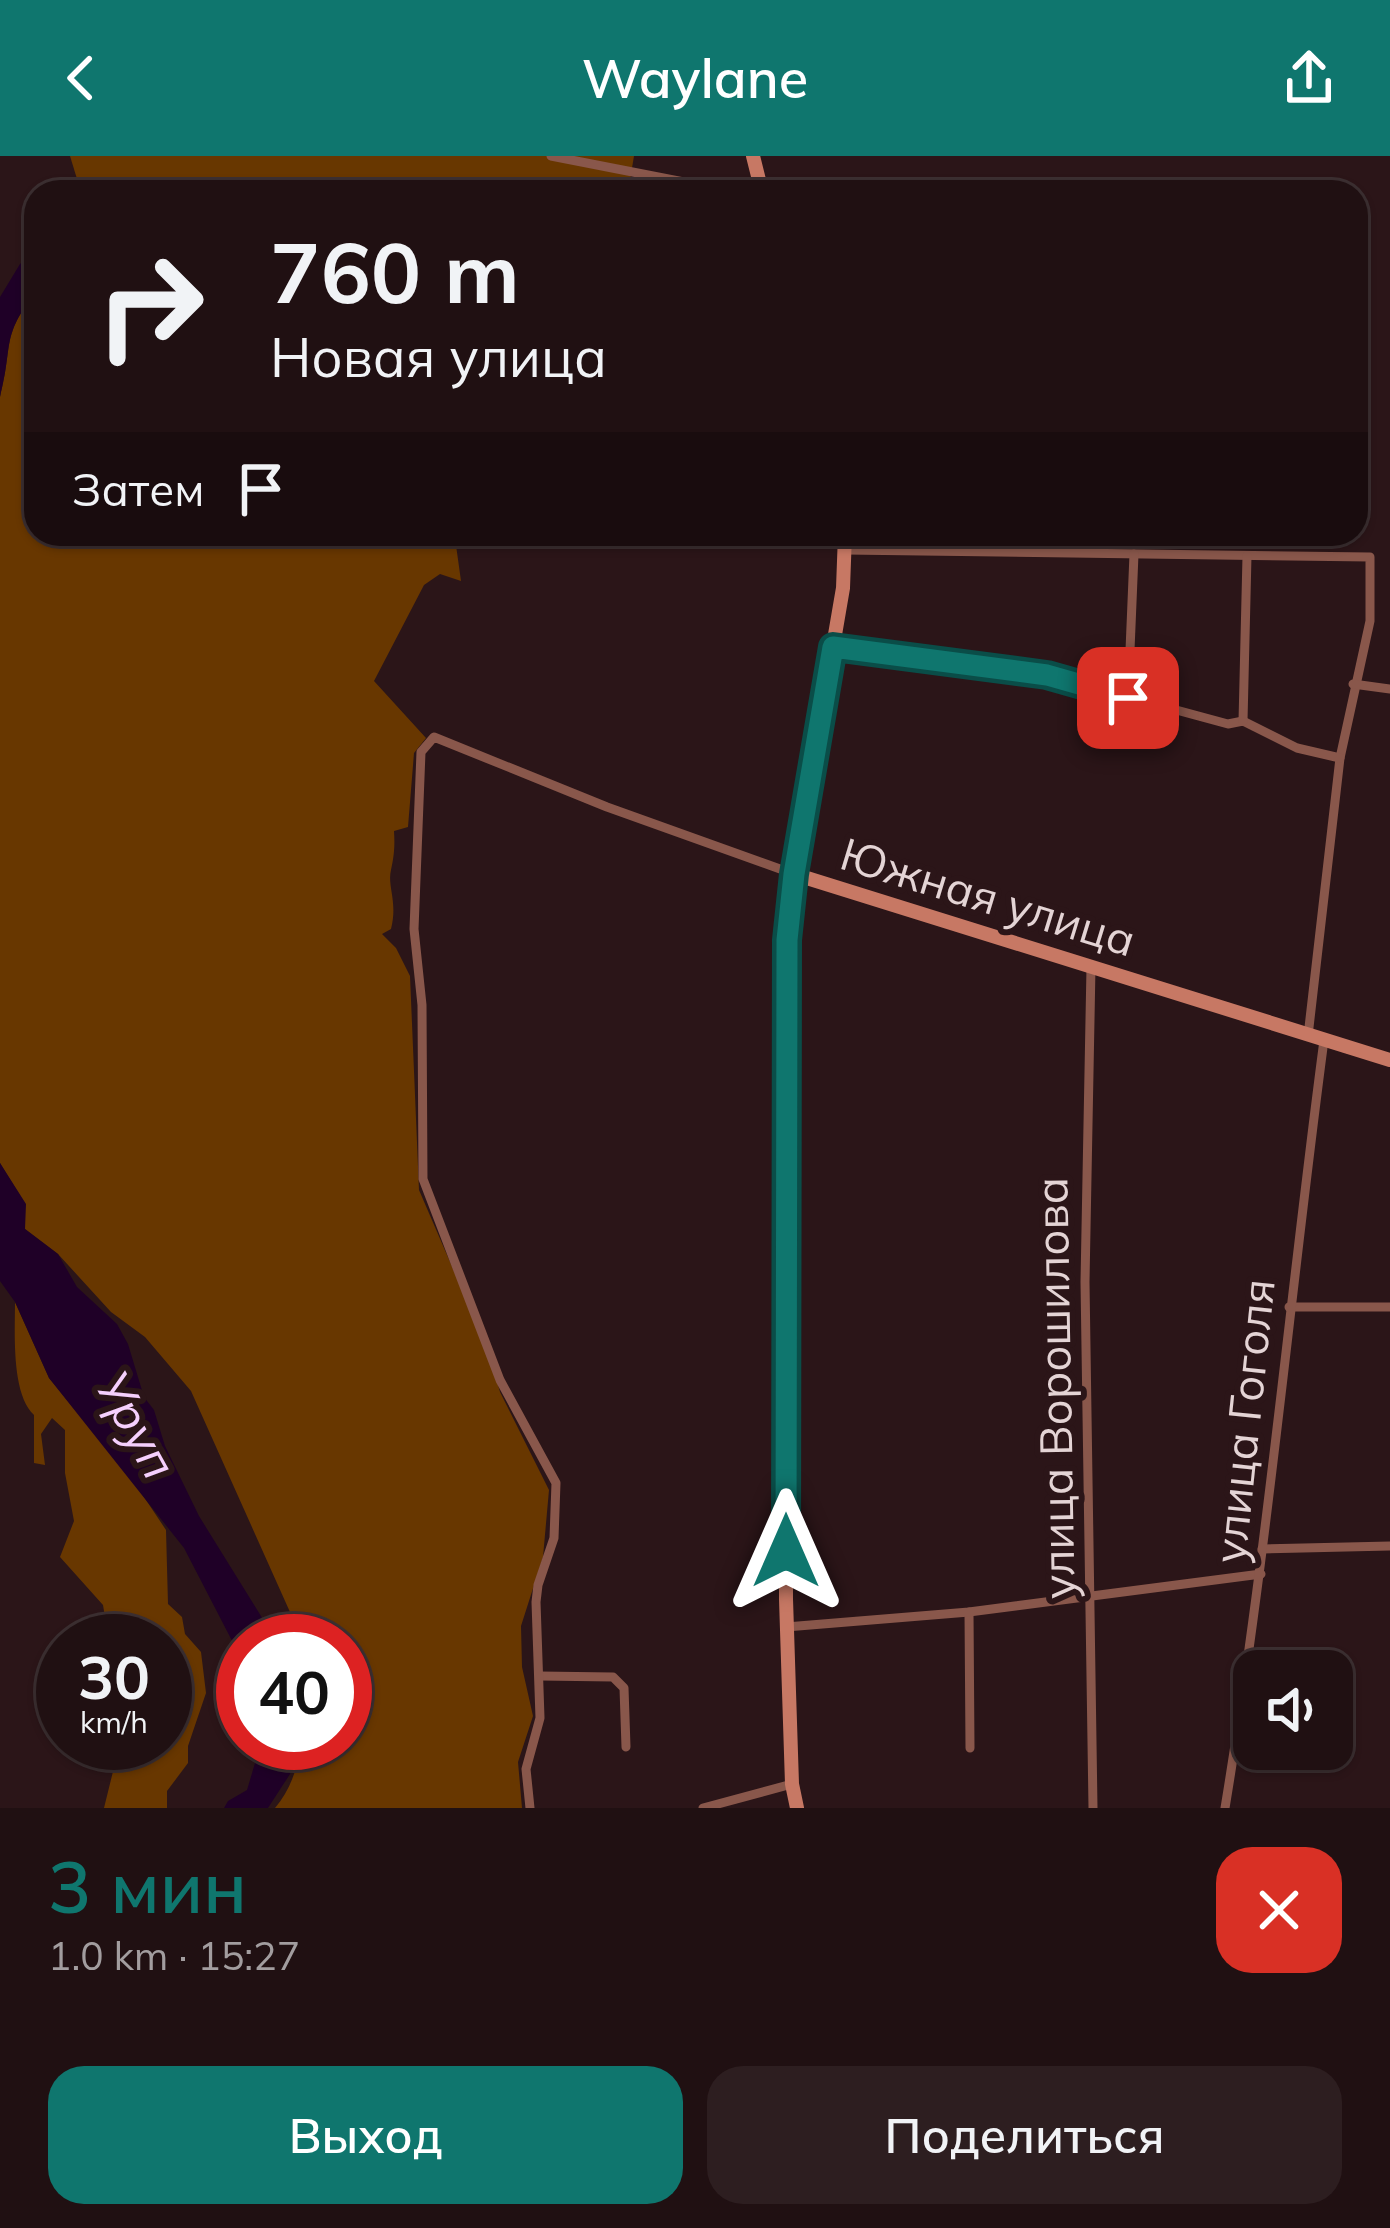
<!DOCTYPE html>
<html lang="ru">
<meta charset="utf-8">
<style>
body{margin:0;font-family:Mulish,sans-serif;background:#2d1e20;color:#f1f3f6;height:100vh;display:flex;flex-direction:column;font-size:45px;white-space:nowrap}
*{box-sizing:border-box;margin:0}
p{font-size:39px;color:#a29d9f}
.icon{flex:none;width:66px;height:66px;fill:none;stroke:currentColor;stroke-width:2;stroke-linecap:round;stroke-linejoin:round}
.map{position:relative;height:1652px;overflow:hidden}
.sheet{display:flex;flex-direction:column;background:#201012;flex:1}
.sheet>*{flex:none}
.banner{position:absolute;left:24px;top:24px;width:1344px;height:366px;border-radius:36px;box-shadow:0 3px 9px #0004,0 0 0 3px #3d3032;background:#201012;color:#f1f3f6;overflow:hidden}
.buttons{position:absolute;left:1233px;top:1494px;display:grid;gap:24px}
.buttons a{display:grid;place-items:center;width:120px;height:120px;border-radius:24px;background:#201012;box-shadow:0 3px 9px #0004,0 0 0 3px #3d3032;font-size:60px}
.speed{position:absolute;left:36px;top:1458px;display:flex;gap:24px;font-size:60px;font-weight:700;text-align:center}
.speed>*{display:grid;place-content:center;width:156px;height:156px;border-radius:50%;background:#201012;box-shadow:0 3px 9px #0004,0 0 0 3px #3d3032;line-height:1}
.speed small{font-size:30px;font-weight:400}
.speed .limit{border:18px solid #d22;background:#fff;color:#111}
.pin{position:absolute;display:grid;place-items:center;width:102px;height:102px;color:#fff;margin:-51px;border-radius:24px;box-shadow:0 6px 18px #0006}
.me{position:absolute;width:132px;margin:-66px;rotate:0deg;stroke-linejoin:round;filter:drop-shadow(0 0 9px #0008)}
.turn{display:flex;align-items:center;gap:42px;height:252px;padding:0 48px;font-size:54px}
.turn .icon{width:156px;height:156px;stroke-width:2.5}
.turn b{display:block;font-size:84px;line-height:102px}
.then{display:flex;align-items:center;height:114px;padding:0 48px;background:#0003;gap:24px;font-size:45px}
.round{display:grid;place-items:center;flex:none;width:126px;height:126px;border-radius:36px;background:#2d1e20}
.summary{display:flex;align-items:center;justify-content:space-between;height:204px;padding:0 48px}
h1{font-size:72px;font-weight:600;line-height:90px;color:#0f766e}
.button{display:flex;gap:24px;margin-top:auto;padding:24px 48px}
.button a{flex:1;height:138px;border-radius:36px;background:#0f766e;color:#fff;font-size:48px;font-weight:600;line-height:138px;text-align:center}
.button a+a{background:#2d1e20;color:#f1f3f6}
header{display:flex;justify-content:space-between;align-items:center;height:156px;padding:0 48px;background:#0f766e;color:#fff;font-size:54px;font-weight:600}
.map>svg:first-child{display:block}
.forest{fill:#683700}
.water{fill:#1f0027}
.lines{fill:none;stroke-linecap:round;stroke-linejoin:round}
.street{stroke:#89574b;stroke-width:9}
.secondary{stroke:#c77864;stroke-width:14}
.route-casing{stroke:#0a4d48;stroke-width:30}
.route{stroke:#0f766e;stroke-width:21}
.labels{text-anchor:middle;stroke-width:12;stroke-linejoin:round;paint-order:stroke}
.street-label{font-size:45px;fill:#e4d4d5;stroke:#2b1518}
.water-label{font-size:48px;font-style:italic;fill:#f5cffd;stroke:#2b1518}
</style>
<header><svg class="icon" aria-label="back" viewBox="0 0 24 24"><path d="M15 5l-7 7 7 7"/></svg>Waylane<svg class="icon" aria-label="share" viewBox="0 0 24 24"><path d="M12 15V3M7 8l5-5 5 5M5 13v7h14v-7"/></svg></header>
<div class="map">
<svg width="1390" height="1652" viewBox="0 0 1390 1652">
<rect width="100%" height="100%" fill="#2b1518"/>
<g class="forest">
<path d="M 70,0 L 634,0 L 628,36 L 81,36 Z"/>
<path d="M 36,135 L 36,378 L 469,378 L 465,384 L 455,382 L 461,425 L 440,418 L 424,429 L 374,525 L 426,582 L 414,597 L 408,671 L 394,675 C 395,691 394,700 391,714 C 387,731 398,745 391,773 L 382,778 L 396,792 L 410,820 L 419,1034 L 488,1194 L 500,1236 L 549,1334 L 543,1401 L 521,1470 L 522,1511 L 533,1560 L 518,1606 L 522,1652 L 275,1652 C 290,1635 299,1609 301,1587 L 345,1587 L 345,1485 L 294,1485 L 294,1465 L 191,1235 L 145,1181 L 111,1156 L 58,1098 L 25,1073 L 25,1048 L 0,1007 L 0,241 C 14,186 0,183 36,135 Z"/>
<path d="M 15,1146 L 49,1222 L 132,1323 L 166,1374 L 168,1448 L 182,1461 L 185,1478 L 201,1496 L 206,1537 L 188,1590 L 188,1607 L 167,1635 L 167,1652 L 104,1652 L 120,1587 L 165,1587 L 165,1485 L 109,1485 L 103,1449 L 60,1401 L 74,1365 L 65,1317 L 65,1274 L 52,1262 L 41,1278 L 45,1309 L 34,1307 L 34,1259 C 11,1238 15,1176 15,1146 Z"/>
</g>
<g class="water">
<path d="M 36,93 L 36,135 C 0,183 14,186 0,241 L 0,141 L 20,108 Z"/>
<path d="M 0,1007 L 26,1048 L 25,1073 L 58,1098 L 77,1131 L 117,1168 L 128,1188 L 144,1241 L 154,1254 L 165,1290 L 199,1360 L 269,1473 L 294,1485 L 243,1485 L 243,1506 L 184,1392 L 49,1222 L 15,1146 L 0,1125 Z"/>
<path d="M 261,1587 L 297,1587 L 290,1618 L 268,1652 L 224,1652 L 228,1645 L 247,1634 Z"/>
</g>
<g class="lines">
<g class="street">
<path d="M 551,0 L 735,36"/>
<path d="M 469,388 L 476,378"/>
<path d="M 846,394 L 1370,401 L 1370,465 L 1340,602 L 1308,880"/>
<path d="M 833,491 L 1047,519 L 1228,568 L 1243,565 L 1297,592 L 1340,602"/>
<path d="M 1353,528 L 1390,533"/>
<path d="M 1128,542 L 1134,398"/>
<path d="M 1243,565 L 1247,400"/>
<path d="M 1091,811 L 1085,1126 L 1093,1652"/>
<path d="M 1289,1151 L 1390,1151"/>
<path d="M 1262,1393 L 1390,1390"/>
<path d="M 969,1456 L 970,1592"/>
<path d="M 786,1471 L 969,1456 L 1261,1418"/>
<path d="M 540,1520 L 613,1521 L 624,1532 L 626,1591"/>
<path d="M 530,1652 L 526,1613 L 540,1562 L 536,1446 L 538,1429 L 554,1382 L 556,1327 L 500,1224 L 423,1023 L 422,849 L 414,773 L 421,596 L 434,581 L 607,651 L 794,718"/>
<path d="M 703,1652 L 792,1628"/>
<path d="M 1225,1652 C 1267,1398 1290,1140 1324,884"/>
</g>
<g class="secondary">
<path d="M 753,0 L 762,36"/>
<path d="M 794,718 L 1390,904"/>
<path d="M 797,1652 L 792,1628 L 786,1443 L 787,784 L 794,718 L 843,432 L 845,378"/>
</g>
</g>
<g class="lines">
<defs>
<path id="route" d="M 786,1395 L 787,784 L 794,718 L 833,491 L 1047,519 L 1128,542"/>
</defs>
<use href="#route" class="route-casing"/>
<use href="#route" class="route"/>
</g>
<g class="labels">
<g class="street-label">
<text transform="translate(988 741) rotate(17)" y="16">Южная улица</text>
<text transform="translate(1055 1232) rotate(-91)" y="16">улица Ворошилова</text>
<text transform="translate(1244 1265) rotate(-84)" y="16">улица Гоголя</text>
</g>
<g class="water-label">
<text transform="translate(136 1269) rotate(61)" y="17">Уруп</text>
</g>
</g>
</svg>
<div class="buttons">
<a><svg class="icon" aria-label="sound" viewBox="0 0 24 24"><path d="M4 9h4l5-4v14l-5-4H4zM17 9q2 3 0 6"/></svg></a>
</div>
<div class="speed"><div>30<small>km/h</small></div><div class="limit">40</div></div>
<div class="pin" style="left:1128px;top:542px;background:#d93025"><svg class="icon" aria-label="arrive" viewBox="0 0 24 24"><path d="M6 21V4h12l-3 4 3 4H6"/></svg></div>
<svg class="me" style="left:786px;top:1395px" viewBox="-20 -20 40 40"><path d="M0-17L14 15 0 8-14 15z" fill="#0f766e" stroke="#fff" stroke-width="4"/></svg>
<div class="banner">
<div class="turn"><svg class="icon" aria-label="right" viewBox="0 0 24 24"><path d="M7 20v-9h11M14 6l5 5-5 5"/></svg><div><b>760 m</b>Новая улица</div></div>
<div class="then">Затем<svg class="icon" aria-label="arrive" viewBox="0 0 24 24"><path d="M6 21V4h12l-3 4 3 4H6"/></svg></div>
</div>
</div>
<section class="sheet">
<div class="summary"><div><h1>3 мин</h1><p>1.0 km · 15:27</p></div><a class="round" style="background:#d93025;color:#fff"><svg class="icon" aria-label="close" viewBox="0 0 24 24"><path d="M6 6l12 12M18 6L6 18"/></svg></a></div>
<div class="button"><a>Выход</a><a>Поделиться</a></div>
</section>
